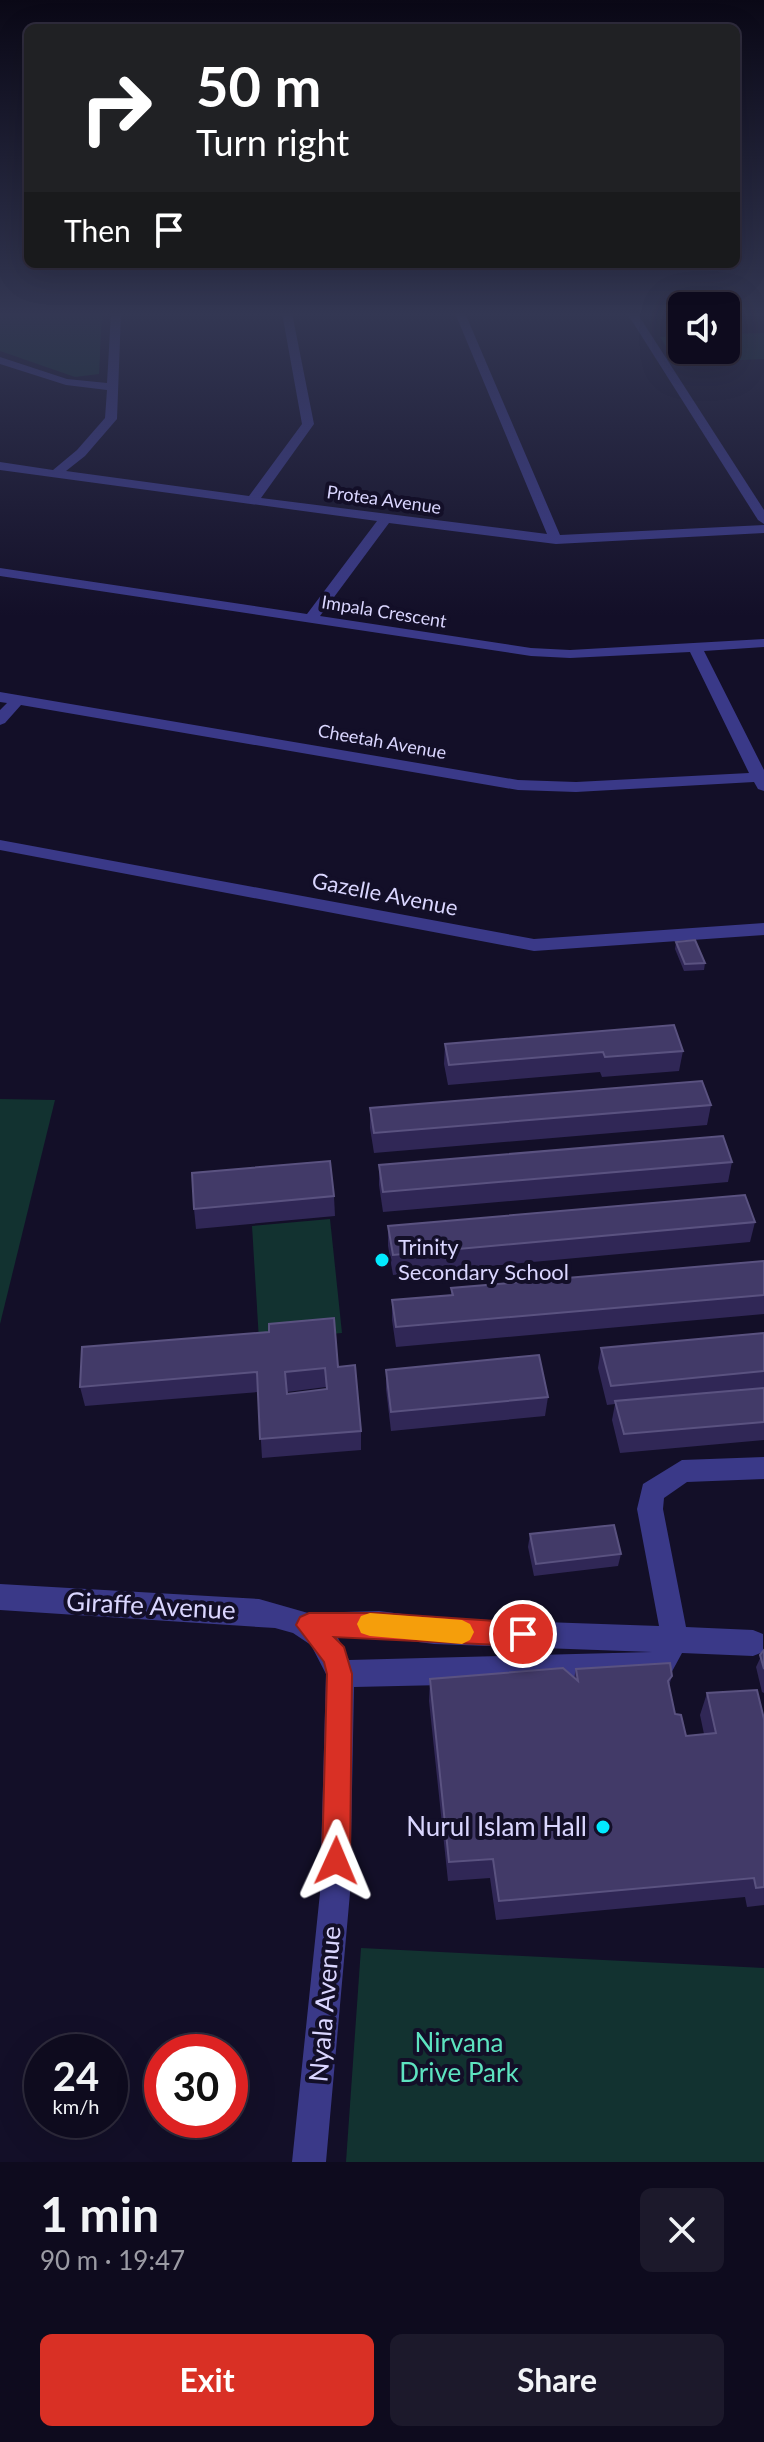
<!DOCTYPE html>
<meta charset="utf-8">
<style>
body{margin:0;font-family:Lato,sans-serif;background:#1c192b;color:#f1f3f6;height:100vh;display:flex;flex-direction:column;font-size:30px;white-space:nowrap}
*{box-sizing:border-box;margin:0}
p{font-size:26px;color:#9b9ba4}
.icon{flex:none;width:44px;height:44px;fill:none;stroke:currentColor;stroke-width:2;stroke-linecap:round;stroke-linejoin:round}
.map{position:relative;height:2162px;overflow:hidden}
.side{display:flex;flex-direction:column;background:#0e0b1e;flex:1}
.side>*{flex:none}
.guide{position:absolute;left:24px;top:24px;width:716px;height:244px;border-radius:12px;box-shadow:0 8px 32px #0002,0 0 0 2px #2e2b3c;background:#202124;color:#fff;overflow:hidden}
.fabs{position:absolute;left:668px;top:292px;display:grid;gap:16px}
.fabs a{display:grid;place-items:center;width:72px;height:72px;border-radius:12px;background:#0e0b1e;box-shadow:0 8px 32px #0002,0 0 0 2px #2e2b3c;font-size:40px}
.speed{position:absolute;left:24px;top:2034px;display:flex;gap:16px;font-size:40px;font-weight:700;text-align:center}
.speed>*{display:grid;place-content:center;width:104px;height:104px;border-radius:50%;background:#0e0b1e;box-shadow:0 8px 32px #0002,0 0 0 2px #2e2b3c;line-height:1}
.speed small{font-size:20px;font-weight:400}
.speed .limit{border:12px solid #d22;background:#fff;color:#111}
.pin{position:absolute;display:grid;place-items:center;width:68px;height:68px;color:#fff;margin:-34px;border:4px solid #fff;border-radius:50%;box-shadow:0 2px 8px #0007}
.me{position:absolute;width:88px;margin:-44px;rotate:1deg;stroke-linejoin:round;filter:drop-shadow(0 0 6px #0008)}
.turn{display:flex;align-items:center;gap:28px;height:168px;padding:0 40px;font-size:36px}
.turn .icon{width:104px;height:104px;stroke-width:2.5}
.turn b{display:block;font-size:56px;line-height:68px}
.then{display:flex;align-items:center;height:76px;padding:0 40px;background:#0003;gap:16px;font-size:30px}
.round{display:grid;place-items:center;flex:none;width:84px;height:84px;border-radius:12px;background:#1c192b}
.overview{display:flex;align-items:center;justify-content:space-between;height:136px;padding:0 40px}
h1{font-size:48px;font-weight:700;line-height:60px}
.cta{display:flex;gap:16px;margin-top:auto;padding:16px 40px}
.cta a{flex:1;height:92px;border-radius:12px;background:#d93025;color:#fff;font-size:32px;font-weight:700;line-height:92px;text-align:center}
.cta a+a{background:#1c192b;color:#f1f3f6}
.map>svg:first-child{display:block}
.green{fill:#123230}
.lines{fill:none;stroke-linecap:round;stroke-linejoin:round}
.minor{fill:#3a3988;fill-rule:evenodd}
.wall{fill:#302756;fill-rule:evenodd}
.building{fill:#423a68;stroke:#5a5280;stroke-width:2;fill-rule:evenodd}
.route{fill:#d93025;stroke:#8d1f18;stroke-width:2}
.slow{fill:#f59e0b}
.poi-dot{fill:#02eaff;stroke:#130f28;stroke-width:3}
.labels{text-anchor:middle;stroke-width:8;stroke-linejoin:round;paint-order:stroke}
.far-street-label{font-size:18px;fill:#dad6ff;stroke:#130f28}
.street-label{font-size:22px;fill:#dad6ff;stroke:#130f28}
.poi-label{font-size:22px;fill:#dad6ff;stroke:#130f28;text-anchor:start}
.near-street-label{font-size:26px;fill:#dad6ff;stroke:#130f28}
.near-poi-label{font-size:26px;fill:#dad6ff;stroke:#130f28;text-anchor:end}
.near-park-label{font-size:26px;fill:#5de4c0;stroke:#130f28}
</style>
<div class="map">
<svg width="764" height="2162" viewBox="0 0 764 2162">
<rect width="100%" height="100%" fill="#130f28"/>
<g class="green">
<path d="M 0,313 L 102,313 L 99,374 L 75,377 L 0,351 Z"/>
<path d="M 764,333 L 764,359 L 677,363 L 660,337 L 682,336 L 682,350 L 726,350 L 726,334 Z"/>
<path d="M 0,1099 L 55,1100 L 0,1324 Z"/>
<path d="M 330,1219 L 342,1333 L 259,1340 L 252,1226 Z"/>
<path d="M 361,1948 L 764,1968 L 764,2162 L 346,2162 Z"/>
</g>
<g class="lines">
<g class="minor">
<path d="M 111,313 L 121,313 L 117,419 L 85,456 L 66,471 L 249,496 L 302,424 L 282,313 L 292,313 L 314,424 L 261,498 L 547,534 L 455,313 L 465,313 L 560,535 L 764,525 L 764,533 L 556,544 L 389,523 L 320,616 L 531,648 L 570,650 L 764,639 L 764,647 L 704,651 L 764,770 L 764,791 L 758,789 L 754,782 L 576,792 L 518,790 L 21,705 L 5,723 L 0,725 L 0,710 L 7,703 L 0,702 L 0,692 L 518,780 L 576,782 L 749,773 L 690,652 L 570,658 L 531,656 L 0,576 L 0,568 L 307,614 L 377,521 L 0,470 L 0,462 L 53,470 L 77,450 L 105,418 L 107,390 L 66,385 L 0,364 L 0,357 L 67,379 L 107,383 Z"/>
<path d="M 627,313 L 637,313 L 764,510 L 764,524 L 758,520 Z"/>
<path d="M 0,840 L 534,939 L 764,923 L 764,935 L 534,951 L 0,850 Z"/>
<path d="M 764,1457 L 764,1479 L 687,1482 L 664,1498 L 663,1509 L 686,1627 L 753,1630 L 763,1634 L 763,1652 L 753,1656 L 682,1653 L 669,1677 L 659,1680 L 354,1687 L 350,1893 L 326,2162 L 292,2162 L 320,1893 L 326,1674 L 311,1645 L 293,1633 L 275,1628 L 0,1610 L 0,1584 L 259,1599 L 308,1613 L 379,1611 L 434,1618 L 659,1626 L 637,1509 L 643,1484 L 682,1460 ZM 379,1637 L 434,1644 L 652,1652 L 349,1660 L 338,1638 Z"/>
</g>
</g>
<g class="wall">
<path d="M 676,942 L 705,963 L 704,970 L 684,971 L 675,949 Z"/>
<path d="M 445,1044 L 683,1051 L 679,1071 L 602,1077 L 600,1072 L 448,1085 L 444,1064 Z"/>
<path d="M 711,1105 L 707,1125 L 374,1153 L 370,1128 L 370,1108 Z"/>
<path d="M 732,1162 L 728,1182 L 383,1212 L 379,1185 L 379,1165 Z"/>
<path d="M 334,1196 L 335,1216 L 196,1229 L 194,1209 Z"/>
<path d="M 755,1222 L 750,1242 L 393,1275 L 388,1246 L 388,1226 Z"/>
<path d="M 764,1261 L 764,1314 L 396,1347 L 392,1320 L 392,1300 L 451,1295 L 451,1288 Z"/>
<path d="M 764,1333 L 764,1440 L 620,1453 L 612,1420 L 615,1404 L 607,1405 L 598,1368 L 601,1348 Z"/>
<path d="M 82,1347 L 338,1367 L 361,1431 L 361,1450 L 262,1458 L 258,1392 L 85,1406 L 80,1387 ZM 326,1387 L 326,1389 L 287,1394 L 287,1392 Z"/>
<path d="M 386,1370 L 548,1397 L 545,1416 L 391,1431 L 386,1389 Z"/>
<path d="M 530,1534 L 621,1554 L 618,1566 L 534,1576 L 528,1547 Z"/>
<path d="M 764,1650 L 764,1693 L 762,1692 L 756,1667 Z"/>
<path d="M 576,1669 L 672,1676 L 669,1686 L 675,1714 L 686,1736 L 704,1734 L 700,1715 L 707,1693 L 764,1719 L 764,1905 L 747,1907 L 745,1897 L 496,1920 L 490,1878 L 448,1881 L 429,1701 L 430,1679 L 574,1678 Z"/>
</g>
<g class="building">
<path d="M 695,940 L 705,963 L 685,964 L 676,942 Z"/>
<path d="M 674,1025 L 683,1051 L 605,1057 L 603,1052 L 449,1065 L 445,1044 Z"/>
<path d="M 702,1081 L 711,1105 L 374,1133 L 370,1108 Z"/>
<path d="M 723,1136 L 732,1162 L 383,1192 L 379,1165 Z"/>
<path d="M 330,1161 L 334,1196 L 194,1209 L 192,1173 Z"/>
<path d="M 745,1195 L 755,1222 L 393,1255 L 388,1226 Z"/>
<path d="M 764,1261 L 764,1295 L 396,1327 L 392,1300 L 453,1295 L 451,1288 Z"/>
<path d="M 334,1318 L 338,1367 L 355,1365 L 361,1431 L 260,1439 L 257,1372 L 80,1387 L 82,1347 L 269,1332 L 269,1324 ZM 325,1368 L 327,1389 L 287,1394 L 285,1372 Z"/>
<path d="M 764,1333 L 764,1371 L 611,1386 L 601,1348 Z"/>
<path d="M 539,1355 L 548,1397 L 391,1412 L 386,1370 Z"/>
<path d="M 764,1388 L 764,1422 L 624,1434 L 615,1401 Z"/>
<path d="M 614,1525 L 621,1554 L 536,1564 L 530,1534 Z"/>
<path d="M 764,1650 L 764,1669 L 760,1655 Z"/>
<path d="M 670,1663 L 672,1676 L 668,1681 L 675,1714 L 681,1715 L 686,1736 L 716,1733 L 707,1693 L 757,1690 L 764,1719 L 764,1887 L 756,1888 L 754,1878 L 499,1901 L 493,1859 L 449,1862 L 430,1679 L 563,1668 L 578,1681 L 576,1669 Z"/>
</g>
<linearGradient id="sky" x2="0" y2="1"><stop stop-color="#0a0816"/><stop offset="0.51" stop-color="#333753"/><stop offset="1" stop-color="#333753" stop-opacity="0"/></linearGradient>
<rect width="764" height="616" fill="url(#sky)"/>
<path class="route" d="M 309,1613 L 379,1613 L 523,1623 L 532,1626 L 536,1634 L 532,1643 L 523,1646 L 334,1637 L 344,1647 L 352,1674 L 350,1861 L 345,1871 L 336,1875 L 326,1871 L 322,1861 L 327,1674 L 324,1662 L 296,1625 L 300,1617 Z"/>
<path class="slow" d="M 370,1613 L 462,1620 L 470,1624 L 474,1632 L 470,1640 L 462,1644 L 370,1636 L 361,1633 L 357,1624 L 361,1616 Z"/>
<g class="poi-dot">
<circle cx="382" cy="1260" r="8"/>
<circle cx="603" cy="1827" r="8"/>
</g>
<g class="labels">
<g class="far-street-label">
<text transform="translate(384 500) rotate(8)" y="6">Protea Avenue</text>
<text transform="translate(384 612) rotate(9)" y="6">Impala Crescent</text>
<text transform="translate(382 742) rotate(10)" y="6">Cheetah Avenue</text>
</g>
<g class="street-label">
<text transform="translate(385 894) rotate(11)" y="8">Gazelle Avenue</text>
</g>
<g class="poi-label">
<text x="398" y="1255">Trinity<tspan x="398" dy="25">Secondary School</tspan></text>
</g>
<g class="near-street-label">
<text transform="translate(151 1606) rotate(3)" y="9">Giraffe Avenue</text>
<text transform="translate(325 2004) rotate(-85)" y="9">Nyala Avenue</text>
</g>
<g class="near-poi-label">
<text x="587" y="1836">Nurul Islam Hall</text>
</g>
<g class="near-park-label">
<text x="459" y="2052">Nirvana<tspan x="459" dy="30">Drive Park</tspan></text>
</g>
</g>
</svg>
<div class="fabs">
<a><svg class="icon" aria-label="sound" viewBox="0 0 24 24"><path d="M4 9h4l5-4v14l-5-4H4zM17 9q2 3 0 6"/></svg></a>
</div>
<div class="speed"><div>24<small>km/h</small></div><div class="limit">30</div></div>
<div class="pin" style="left:523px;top:1634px;background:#d93025"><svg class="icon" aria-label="arrive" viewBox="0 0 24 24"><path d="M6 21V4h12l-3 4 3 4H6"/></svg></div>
<svg class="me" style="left:336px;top:1861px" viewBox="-20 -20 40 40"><path d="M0-17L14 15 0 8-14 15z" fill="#d93025" stroke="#fff" stroke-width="4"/></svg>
<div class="guide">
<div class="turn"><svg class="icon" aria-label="right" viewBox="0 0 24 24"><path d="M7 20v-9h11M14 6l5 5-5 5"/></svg><div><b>50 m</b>Turn right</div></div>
<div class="then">Then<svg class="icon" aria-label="arrive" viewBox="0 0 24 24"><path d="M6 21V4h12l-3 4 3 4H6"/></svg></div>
</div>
</div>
<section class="side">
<div class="overview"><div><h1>1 min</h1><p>90 m · 19:47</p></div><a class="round"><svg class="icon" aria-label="close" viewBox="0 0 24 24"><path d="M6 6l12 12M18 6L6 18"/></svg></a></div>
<div class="cta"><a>Exit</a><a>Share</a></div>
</section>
